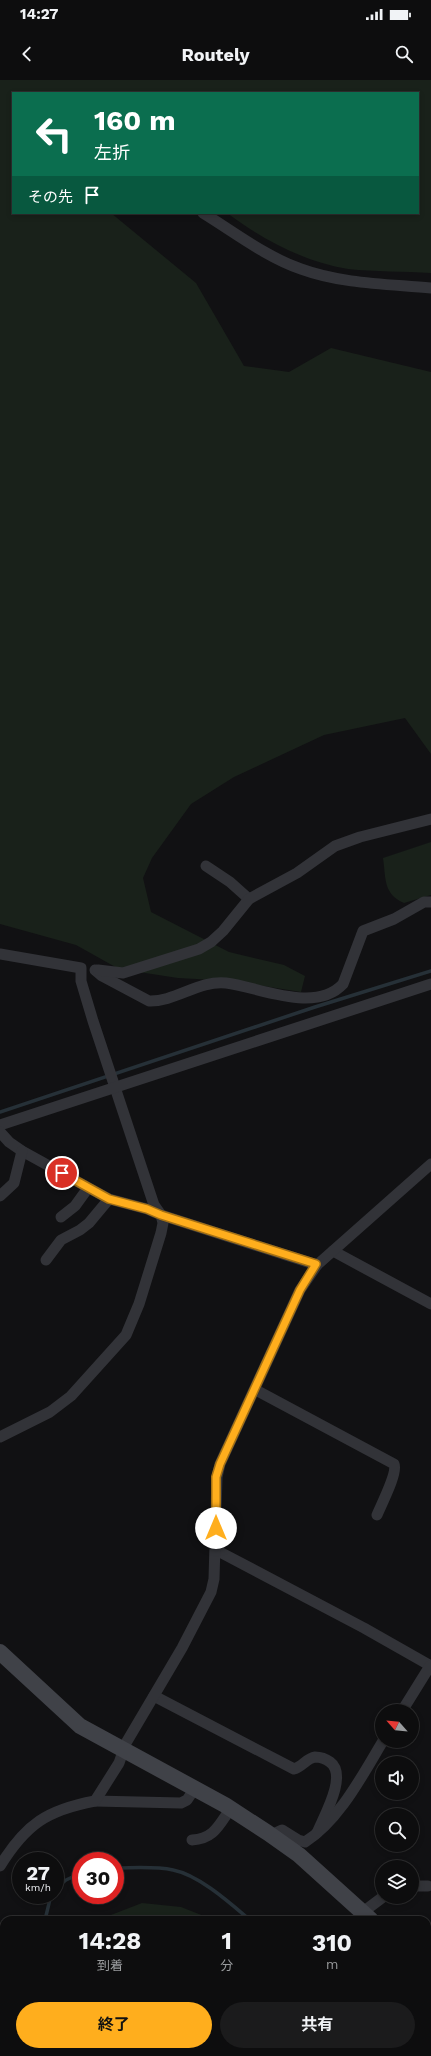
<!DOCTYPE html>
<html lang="ja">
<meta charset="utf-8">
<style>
body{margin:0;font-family:"Work Sans","Noto Sans JP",sans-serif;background:#1b1b1c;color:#f1f3f6;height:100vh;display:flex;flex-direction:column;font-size:15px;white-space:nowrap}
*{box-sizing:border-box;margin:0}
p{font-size:13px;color:#9a9c9e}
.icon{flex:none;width:22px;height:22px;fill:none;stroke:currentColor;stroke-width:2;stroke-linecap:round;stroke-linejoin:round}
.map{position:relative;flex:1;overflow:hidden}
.sheet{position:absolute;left:0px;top:1836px;width:431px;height:140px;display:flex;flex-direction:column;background:#0d0d0e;border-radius:12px 12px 0 0;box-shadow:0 2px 6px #0003,0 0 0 1px #2d2d2e}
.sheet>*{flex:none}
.banner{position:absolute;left:12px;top:12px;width:407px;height:122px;border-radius:0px;box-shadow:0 2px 6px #0003,0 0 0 1px #2d2d2e;background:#0b6e4f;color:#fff;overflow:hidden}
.needle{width:26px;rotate:297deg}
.tools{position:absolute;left:375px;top:1624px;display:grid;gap:8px}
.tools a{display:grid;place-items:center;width:44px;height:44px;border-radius:50%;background:#0d0d0e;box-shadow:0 2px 6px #0003,0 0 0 1px #2d2d2e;font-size:20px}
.speed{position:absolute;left:12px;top:1772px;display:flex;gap:8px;font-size:20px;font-weight:700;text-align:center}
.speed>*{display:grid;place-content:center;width:52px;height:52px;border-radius:50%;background:#0d0d0e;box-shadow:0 2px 6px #0003,0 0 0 1px #2d2d2e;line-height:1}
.speed small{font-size:10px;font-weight:400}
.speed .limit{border:6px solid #d22;background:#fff;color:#111}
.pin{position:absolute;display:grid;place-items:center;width:34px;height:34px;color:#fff;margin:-17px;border:2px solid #fff;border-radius:50%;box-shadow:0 1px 4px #0007}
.me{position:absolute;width:44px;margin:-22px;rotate:0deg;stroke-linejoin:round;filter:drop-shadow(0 0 3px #0008)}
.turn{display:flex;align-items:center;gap:14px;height:84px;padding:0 16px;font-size:18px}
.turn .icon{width:52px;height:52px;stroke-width:2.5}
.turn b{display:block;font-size:28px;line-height:34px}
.then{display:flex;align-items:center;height:38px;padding:0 16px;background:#0003;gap:8px;font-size:15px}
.eta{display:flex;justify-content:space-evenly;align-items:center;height:68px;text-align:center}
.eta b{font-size:24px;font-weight:700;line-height:28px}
.cta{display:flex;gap:8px;margin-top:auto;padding:8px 16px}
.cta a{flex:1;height:46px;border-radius:24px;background:#ffae1d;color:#111;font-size:16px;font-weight:700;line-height:46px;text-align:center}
.cta a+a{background:#1b1b1c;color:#f1f3f6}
.status{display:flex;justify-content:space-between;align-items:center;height:28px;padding:0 20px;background:#0d0d0e;direction:ltr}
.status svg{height:11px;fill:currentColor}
header{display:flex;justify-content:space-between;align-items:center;height:52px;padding:0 16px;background:#0d0d0e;font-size:18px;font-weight:700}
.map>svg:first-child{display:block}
.green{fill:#19211a}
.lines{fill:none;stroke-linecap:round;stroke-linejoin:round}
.stream{stroke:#263037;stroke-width:3.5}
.street{stroke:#323338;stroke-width:11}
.secondary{stroke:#404248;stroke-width:16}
.route-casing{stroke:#a67113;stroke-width:10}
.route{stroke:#ffae1d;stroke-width:7}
</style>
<div class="status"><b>14:27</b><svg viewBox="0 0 49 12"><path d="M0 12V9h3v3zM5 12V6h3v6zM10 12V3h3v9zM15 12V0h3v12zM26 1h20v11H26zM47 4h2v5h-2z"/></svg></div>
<header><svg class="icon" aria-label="back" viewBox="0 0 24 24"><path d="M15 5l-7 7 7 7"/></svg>Routely<svg class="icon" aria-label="search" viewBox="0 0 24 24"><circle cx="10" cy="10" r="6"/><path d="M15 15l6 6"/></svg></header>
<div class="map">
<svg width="431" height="1976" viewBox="0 0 431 1976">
<rect width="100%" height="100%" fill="#111113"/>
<g class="green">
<path d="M 0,0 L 431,0 L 431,193 C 404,191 375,192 348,189 C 304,182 262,159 227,133 L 418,133 L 418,13 L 13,13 L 13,133 L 111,133 L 196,203 L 244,286 L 289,292 L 331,268 L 431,292 L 431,674 L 405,638 L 324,655 L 234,697 L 191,724 L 152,778 L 143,798 L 151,832 L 229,872 L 284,885 L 305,896 L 301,912 L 233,901 L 178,898 L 119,889 L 76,865 L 0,844 Z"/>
<path d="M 431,762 L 431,815 L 404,823 C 383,814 386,798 383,778 Z"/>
<path d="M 142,1823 L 181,1827 L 214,1840 L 98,1840 Z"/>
<path d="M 0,1928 L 4,1932 L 4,1972 L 252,1972 L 251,1976 L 0,1976 Z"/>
</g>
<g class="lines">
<g class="stream">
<path d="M 0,1032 L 315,927 L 431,891"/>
<path d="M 115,1788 C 134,1788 154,1786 173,1790 C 199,1795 230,1823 250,1840"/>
<path d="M 55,1809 L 66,1800 L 81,1793"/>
<path d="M 45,1840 L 51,1815"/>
<path d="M 0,1898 L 4,1904"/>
<path d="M 347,1972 L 349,1976"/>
</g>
<g class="street">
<path d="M 203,133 C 234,152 266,177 301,189 C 342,204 388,204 431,208"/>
<path d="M 206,786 L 230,802 L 249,819"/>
<path d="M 0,874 L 81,888 L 81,901 L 93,941 L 154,1125 L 161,1135 L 163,1143 L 161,1153 L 139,1224 L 126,1255 L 71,1316 L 50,1332 L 0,1357"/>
<path d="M 95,890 L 102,896 L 149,921 C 175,922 199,900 226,903 C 259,907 315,934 343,904 L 363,851 L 394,839 L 424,822 L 431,822"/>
<path d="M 98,890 L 123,893 L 199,869 L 211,862 L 223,851 L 249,819 L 297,793 L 335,766 L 360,757 L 431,739"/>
<path d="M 0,1045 L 431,904"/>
<path d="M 0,1052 L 9,1062 L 22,1071 L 109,1119 L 147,1129 L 161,1135 L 317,1185"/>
<path d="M 0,1116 L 14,1103 L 22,1071"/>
<path d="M 61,1137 L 75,1126 L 88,1108"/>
<path d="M 333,1171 L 431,1224"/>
<path d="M 46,1180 L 61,1160 L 80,1150 L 89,1143 L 109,1119"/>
<path d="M 256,1310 L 394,1384 C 398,1393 381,1425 377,1435"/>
<path d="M 216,1470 L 364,1548 L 431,1586"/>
<path d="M 154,1616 L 294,1689 C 302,1687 307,1678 315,1677 C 320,1677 326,1679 330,1682 C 348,1695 324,1736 317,1753"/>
<path d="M 402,1631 L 430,1586"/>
<path d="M 95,1721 L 181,1723 L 187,1720 L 195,1708"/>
<path d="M 271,1755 L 282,1750 L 298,1760 L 305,1762 C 339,1741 363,1694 383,1661"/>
<path d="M 192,1760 C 214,1759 219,1745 231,1728"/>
<path d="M 0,1786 C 26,1744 47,1730 95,1721 L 119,1683 L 126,1663 L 182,1568 L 211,1512 L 214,1499 L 217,1397 L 220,1384 L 300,1210 L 317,1185 L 431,1084"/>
<path d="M 412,1806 L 428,1806"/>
<path d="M 363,1832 L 383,1817"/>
<path d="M 427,1933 L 431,1927"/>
</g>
<g class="secondary">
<path d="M 0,1572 L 80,1646 L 225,1725 L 268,1753 L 299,1775 L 371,1840"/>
<path d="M 427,1884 L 431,1886"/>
</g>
</g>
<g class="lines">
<defs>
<path id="route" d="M 62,1093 L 109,1119 L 147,1129 L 161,1135 L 316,1184 L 300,1210 L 220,1384 L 216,1397 L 216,1448"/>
</defs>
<use href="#route" class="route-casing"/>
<use href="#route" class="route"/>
</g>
</svg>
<div class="tools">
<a><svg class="needle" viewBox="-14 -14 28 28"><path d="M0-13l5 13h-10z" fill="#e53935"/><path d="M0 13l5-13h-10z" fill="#9a9c9e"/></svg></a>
<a><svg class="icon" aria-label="sound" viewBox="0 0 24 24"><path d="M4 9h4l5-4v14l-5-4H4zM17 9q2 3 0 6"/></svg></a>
<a><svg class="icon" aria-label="search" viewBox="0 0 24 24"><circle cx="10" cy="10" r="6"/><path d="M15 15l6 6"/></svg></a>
<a><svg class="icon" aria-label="layers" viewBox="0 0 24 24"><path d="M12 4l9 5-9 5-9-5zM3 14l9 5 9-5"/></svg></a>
</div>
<div class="speed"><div>27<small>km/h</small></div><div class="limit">30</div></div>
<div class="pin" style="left:62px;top:1093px;background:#d93025"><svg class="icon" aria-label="arrive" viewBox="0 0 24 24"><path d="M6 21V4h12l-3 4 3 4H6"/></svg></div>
<svg class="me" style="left:216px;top:1448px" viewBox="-20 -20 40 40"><circle r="19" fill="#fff"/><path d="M0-13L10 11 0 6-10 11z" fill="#ffae1d"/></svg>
<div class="banner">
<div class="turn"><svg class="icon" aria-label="left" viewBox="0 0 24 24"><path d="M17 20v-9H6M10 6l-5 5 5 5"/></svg><div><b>160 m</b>左折</div></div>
<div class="then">その先<svg class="icon" aria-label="arrive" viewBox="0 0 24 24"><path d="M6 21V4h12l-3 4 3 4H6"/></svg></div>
</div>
<section class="sheet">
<div class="eta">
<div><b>14:28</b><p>到着</p></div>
<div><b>1</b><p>分</p></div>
<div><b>310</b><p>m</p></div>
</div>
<div class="cta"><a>終了</a><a>共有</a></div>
</section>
</div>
